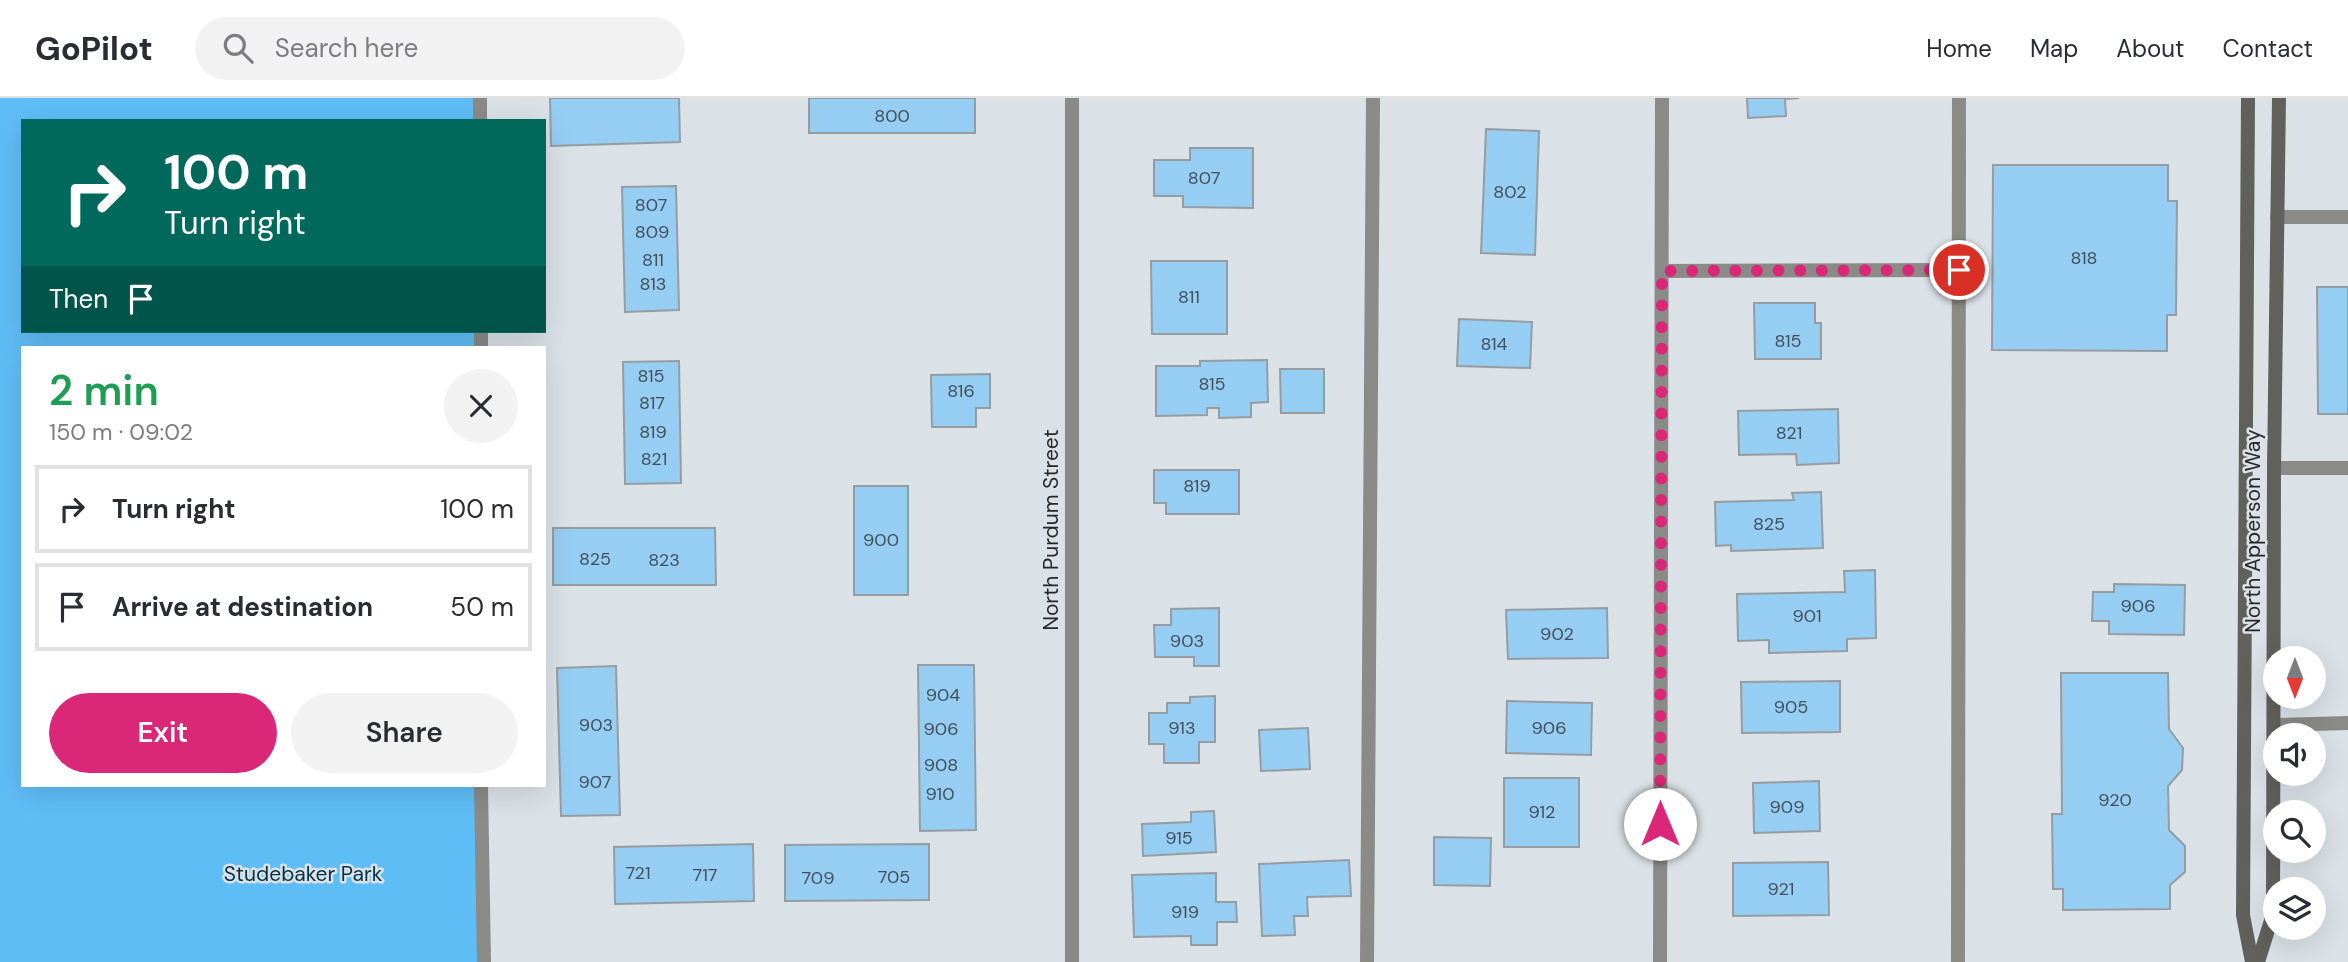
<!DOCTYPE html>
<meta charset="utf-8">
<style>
body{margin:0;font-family:"DM Sans",sans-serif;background:#f2f2f3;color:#2b2b33;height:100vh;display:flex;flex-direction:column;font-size:26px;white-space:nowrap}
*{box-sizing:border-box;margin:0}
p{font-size:23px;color:#7c7c81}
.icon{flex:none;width:38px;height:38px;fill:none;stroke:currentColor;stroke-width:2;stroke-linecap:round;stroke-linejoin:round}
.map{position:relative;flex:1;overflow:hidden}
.drawer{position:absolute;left:21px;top:248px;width:525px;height:441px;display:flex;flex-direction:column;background:#fff;border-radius:0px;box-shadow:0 7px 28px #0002}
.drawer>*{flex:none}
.guide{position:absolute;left:21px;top:21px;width:525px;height:214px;border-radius:0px;box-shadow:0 7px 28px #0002;background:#00695c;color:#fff;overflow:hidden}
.needle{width:46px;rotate:180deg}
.tools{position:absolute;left:2263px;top:548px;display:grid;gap:14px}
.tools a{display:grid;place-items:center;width:63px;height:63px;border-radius:50%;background:#fff;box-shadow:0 7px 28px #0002;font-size:35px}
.pin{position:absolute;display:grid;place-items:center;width:60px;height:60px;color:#fff;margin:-30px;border:4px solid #fff;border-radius:50%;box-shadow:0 2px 7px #0007}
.me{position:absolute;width:77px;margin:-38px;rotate:0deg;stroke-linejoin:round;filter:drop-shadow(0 0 5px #0008)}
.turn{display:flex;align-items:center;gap:24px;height:147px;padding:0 28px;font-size:32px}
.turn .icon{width:91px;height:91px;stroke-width:2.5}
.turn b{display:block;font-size:49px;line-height:60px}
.then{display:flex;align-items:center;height:66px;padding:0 28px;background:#0003;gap:14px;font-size:26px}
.round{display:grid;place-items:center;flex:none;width:74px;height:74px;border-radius:37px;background:#f2f2f3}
.overview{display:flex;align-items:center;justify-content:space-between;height:119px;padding:0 28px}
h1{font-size:42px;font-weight:600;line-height:52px;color:#1e9e55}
.action{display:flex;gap:14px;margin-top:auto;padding:14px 28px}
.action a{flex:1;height:80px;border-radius:42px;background:#db2777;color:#fff;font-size:28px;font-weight:600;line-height:80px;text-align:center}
.action a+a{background:#f2f2f3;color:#2b2b33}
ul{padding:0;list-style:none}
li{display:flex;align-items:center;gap:21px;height:88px;margin:0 14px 10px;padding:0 14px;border:4px solid #e1e1e2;border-radius:0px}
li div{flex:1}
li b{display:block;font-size:26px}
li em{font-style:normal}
header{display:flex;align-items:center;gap:42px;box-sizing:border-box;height:98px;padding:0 35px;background:#fff;border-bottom:2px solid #e1e1e2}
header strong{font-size:33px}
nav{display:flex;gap:38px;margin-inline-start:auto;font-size:24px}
.search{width:490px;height:63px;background:#f2f2f3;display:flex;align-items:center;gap:18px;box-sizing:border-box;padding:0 24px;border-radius:38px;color:#7c7c81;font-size:26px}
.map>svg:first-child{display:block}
.green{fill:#5fbdf6}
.building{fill:#96cdf2;stroke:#969da2;stroke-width:2}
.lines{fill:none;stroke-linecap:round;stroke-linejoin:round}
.service{stroke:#8a8a87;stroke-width:14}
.minor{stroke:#8a8a87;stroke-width:14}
.secondary{stroke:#61615c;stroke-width:14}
.route{stroke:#db2777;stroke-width:12;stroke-dasharray:0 21.6}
.labels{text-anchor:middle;stroke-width:5;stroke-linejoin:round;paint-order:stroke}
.number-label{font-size:18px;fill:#41505c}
.street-label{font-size:21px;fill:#25272a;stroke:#dae2e7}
.park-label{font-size:21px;fill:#033149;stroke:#dae2e7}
</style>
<header>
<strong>GoPilot</strong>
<div class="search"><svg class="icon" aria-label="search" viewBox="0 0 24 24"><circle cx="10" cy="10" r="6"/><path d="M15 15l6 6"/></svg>Search here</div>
<nav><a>Home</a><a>Map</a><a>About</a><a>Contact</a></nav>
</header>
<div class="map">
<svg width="2348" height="864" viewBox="0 0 2348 864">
<rect width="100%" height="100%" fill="#dae2e7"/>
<path class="green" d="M 0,0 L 480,0 L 480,23 L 23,23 L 23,233 L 481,233 L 481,250 L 23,250 L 23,688 L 481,688 L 484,864 L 0,864 Z"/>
<g class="building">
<path d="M 550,0 L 679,0 L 680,44 L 551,48 Z"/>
<rect x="809" y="0" width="166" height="35"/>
<path d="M 1747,0 L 1799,0 L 1785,1 L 1786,18 L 1748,20 Z"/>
<path d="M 1486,31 L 1539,33 L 1535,157 L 1481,155 Z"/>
<path d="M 1190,50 L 1253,50 L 1253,110 L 1183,109 L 1183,98 L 1154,98 L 1154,62 L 1190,62 Z"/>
<path d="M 1993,67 L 2168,67 L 2168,103 L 2177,103 L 2176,217 L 2167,217 L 2167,253 L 1992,252 Z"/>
<path d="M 676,88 L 679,212 L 625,214 L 622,89 Z"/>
<path d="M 1151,163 L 1227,163 L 1227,236 L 1152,236 Z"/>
<path d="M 2317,189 L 2348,189 L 2348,316 L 2318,316 Z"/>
<path d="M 1754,205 L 1815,205 L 1815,225 L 1821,225 L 1821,261 L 1755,261 Z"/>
<path d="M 1459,221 L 1532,224 L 1530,270 L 1457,268 Z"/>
<path d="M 1267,262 L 1268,304 L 1251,305 L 1251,319 L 1219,320 L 1219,310 L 1207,310 L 1207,317 L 1156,318 L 1156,268 L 1200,268 L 1200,263 Z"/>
<path d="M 679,263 L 681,385 L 625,386 L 623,264 Z"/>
<path d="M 1280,271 L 1324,271 L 1324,315 L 1281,315 Z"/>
<path d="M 990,276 L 990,310 L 976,310 L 976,329 L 932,329 L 931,277 Z"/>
<path d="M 1838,311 L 1839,365 L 1797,367 L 1796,356 L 1739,357 L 1738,313 Z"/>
<path d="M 1154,372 L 1239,372 L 1239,416 L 1166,416 L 1166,405 L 1154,405 Z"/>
<rect x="854" y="388" width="54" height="109"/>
<path d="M 1821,394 L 1823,450 L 1731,453 L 1731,447 L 1716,448 L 1715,404 L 1794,402 L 1792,395 Z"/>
<path d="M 553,430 L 715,430 L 716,487 L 553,487 Z"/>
<path d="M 1875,472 L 1876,540 L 1847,541 L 1847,553 L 1769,555 L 1769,542 L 1738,543 L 1737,496 L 1845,494 L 1844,473 Z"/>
<path d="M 2114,486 L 2185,487 L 2184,537 L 2109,536 L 2109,523 L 2092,523 L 2093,494 L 2114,494 Z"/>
<path d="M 1219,510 L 1219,568 L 1194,568 L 1194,559 L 1155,559 L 1154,527 L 1171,527 L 1171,511 Z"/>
<path d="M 1607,510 L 1608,560 L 1508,561 L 1506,512 Z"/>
<path d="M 918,567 L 974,567 L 976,732 L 920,733 Z"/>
<path d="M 616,568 L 620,717 L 561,718 L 557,570 Z"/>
<path d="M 2061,575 L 2168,575 L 2169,631 L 2183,650 L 2182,672 L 2168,688 L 2169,732 L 2185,748 L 2185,774 L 2170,787 L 2170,811 L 2063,812 L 2063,791 L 2053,791 L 2052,716 L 2062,716 Z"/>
<path d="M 1840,583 L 1840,634 L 1742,635 L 1741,584 Z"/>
<path d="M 1215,598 L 1215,644 L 1199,644 L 1199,665 L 1164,665 L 1164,646 L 1149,646 L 1149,615 L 1167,615 L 1167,605 L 1190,605 L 1190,599 Z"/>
<path d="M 1507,603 L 1592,605 L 1591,657 L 1506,655 Z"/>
<path d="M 1308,630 L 1310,671 L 1261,673 L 1259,632 Z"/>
<rect x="1504" y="680" width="75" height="69"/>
<path d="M 1819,683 L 1820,733 L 1754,735 L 1753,685 Z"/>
<path d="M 1214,713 L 1216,754 L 1143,758 L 1142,726 L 1191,724 L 1191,714 Z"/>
<path d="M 1434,739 L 1491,740 L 1490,788 L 1434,787 Z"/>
<path d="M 753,746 L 754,803 L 615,806 L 614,749 Z"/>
<path d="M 929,746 L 929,802 L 785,803 L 785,747 Z"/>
<path d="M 1349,762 L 1351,798 L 1307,799 L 1308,818 L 1294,818 L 1295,837 L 1262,838 L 1259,766 Z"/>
<path d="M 1828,764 L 1829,817 L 1733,818 L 1733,765 Z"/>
<path d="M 1216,775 L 1216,804 L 1236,804 L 1237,824 L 1217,824 L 1217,847 L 1191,847 L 1191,838 L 1134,839 L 1132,777 Z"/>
</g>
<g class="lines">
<g class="service">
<path d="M 2277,119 L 2348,119"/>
<path d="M 1662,173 L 1959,172"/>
<path d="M 2275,627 L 2348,625"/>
<path d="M 1367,864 L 1373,0"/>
<path d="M 1958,864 L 1959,0"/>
</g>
<g class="minor">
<path d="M 480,0 L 480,23"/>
<path d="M 1072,0 L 1072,864"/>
<path d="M 481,233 L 481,250"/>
<path d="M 2274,370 L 2348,370"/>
<path d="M 481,688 L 484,864"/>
<path d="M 1660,864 L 1662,0"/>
</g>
<g class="secondary">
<path d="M 2248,0 L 2243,817 L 2252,864"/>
<path d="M 2258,864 L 2273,816 L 2274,370 L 2279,0"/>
</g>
</g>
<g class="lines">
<path class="route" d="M 1660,726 L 1662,173 L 1959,172"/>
</g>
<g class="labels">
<g class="number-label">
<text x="892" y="24">800</text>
<text x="1204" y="86">807</text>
<text x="1510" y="100">802</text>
<text x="651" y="113">807</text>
<text x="652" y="140">809</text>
<text x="2084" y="166">818</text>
<text x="653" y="168">811</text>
<text x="653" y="192">813</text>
<text x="1189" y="205">811</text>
<text x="1788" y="249">815</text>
<text x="1494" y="252">814</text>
<text x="651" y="284">815</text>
<text x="1212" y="292">815</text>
<text x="961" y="299">816</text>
<text x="652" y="311">817</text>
<text x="653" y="340">819</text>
<text x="1789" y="341">821</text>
<text x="654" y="367">821</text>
<text x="1197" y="394">819</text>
<text x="1769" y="432">825</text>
<text x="881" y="448">900</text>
<text x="595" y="467">825</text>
<text x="664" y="468">823</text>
<text x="2138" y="514">906</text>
<text x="1807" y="524">901</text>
<text x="1557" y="542">902</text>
<text x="1187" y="549">903</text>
<text x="943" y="603">904</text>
<text x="1791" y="615">905</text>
<text x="596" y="633">903</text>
<text x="1182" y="636">913</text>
<text x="1549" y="636">906</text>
<text x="941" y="637">906</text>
<text x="941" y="673">908</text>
<text x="595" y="690">907</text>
<text x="940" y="702">910</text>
<text x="2115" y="708">920</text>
<text x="1787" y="715">909</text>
<text x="1542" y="720">912</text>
<text x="1179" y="746">915</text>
<text x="638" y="781">721</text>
<text x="705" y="783">717</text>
<text x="894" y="785">705</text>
<text x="818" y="786">709</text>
<text x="1781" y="797">921</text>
<text x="1185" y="820">919</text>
</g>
<g class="street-label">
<text transform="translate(1051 432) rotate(-90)" y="7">North Purdum Street</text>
<text transform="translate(2253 433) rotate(-90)" y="7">North Apperson Way</text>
</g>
<g class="park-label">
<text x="303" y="783">Studebaker Park</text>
</g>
</g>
</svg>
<div class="tools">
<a><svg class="needle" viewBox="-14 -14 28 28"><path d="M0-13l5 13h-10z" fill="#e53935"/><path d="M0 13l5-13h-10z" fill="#7c7c81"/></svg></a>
<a><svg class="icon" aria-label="sound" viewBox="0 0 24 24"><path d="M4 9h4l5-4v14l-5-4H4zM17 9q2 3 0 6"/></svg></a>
<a><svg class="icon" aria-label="search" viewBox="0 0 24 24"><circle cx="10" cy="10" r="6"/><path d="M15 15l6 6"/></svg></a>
<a><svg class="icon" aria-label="layers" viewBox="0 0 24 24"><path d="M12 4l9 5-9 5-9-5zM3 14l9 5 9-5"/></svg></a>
</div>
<div class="pin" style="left:1959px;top:172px;background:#d93025"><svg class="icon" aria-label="arrive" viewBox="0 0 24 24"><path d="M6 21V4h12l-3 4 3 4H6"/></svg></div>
<svg class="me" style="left:1660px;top:726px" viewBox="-20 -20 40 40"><circle r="19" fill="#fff"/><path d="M0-13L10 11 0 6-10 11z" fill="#db2777"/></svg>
<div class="guide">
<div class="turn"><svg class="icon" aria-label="right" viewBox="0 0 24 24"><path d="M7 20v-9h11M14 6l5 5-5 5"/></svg><div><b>100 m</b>Turn right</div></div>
<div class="then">Then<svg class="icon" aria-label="arrive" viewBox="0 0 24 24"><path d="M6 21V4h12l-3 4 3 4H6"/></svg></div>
</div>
<section class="drawer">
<div class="overview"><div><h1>2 min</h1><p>150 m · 09:02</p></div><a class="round"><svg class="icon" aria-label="close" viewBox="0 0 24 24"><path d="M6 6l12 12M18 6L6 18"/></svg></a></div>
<ul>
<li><svg class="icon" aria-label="right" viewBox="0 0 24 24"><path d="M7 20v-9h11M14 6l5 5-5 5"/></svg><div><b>Turn right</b></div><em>100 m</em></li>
<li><svg class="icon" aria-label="arrive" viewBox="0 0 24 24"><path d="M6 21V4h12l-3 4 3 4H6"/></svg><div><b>Arrive at destination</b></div><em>50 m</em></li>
</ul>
<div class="action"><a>Exit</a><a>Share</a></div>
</section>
</div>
